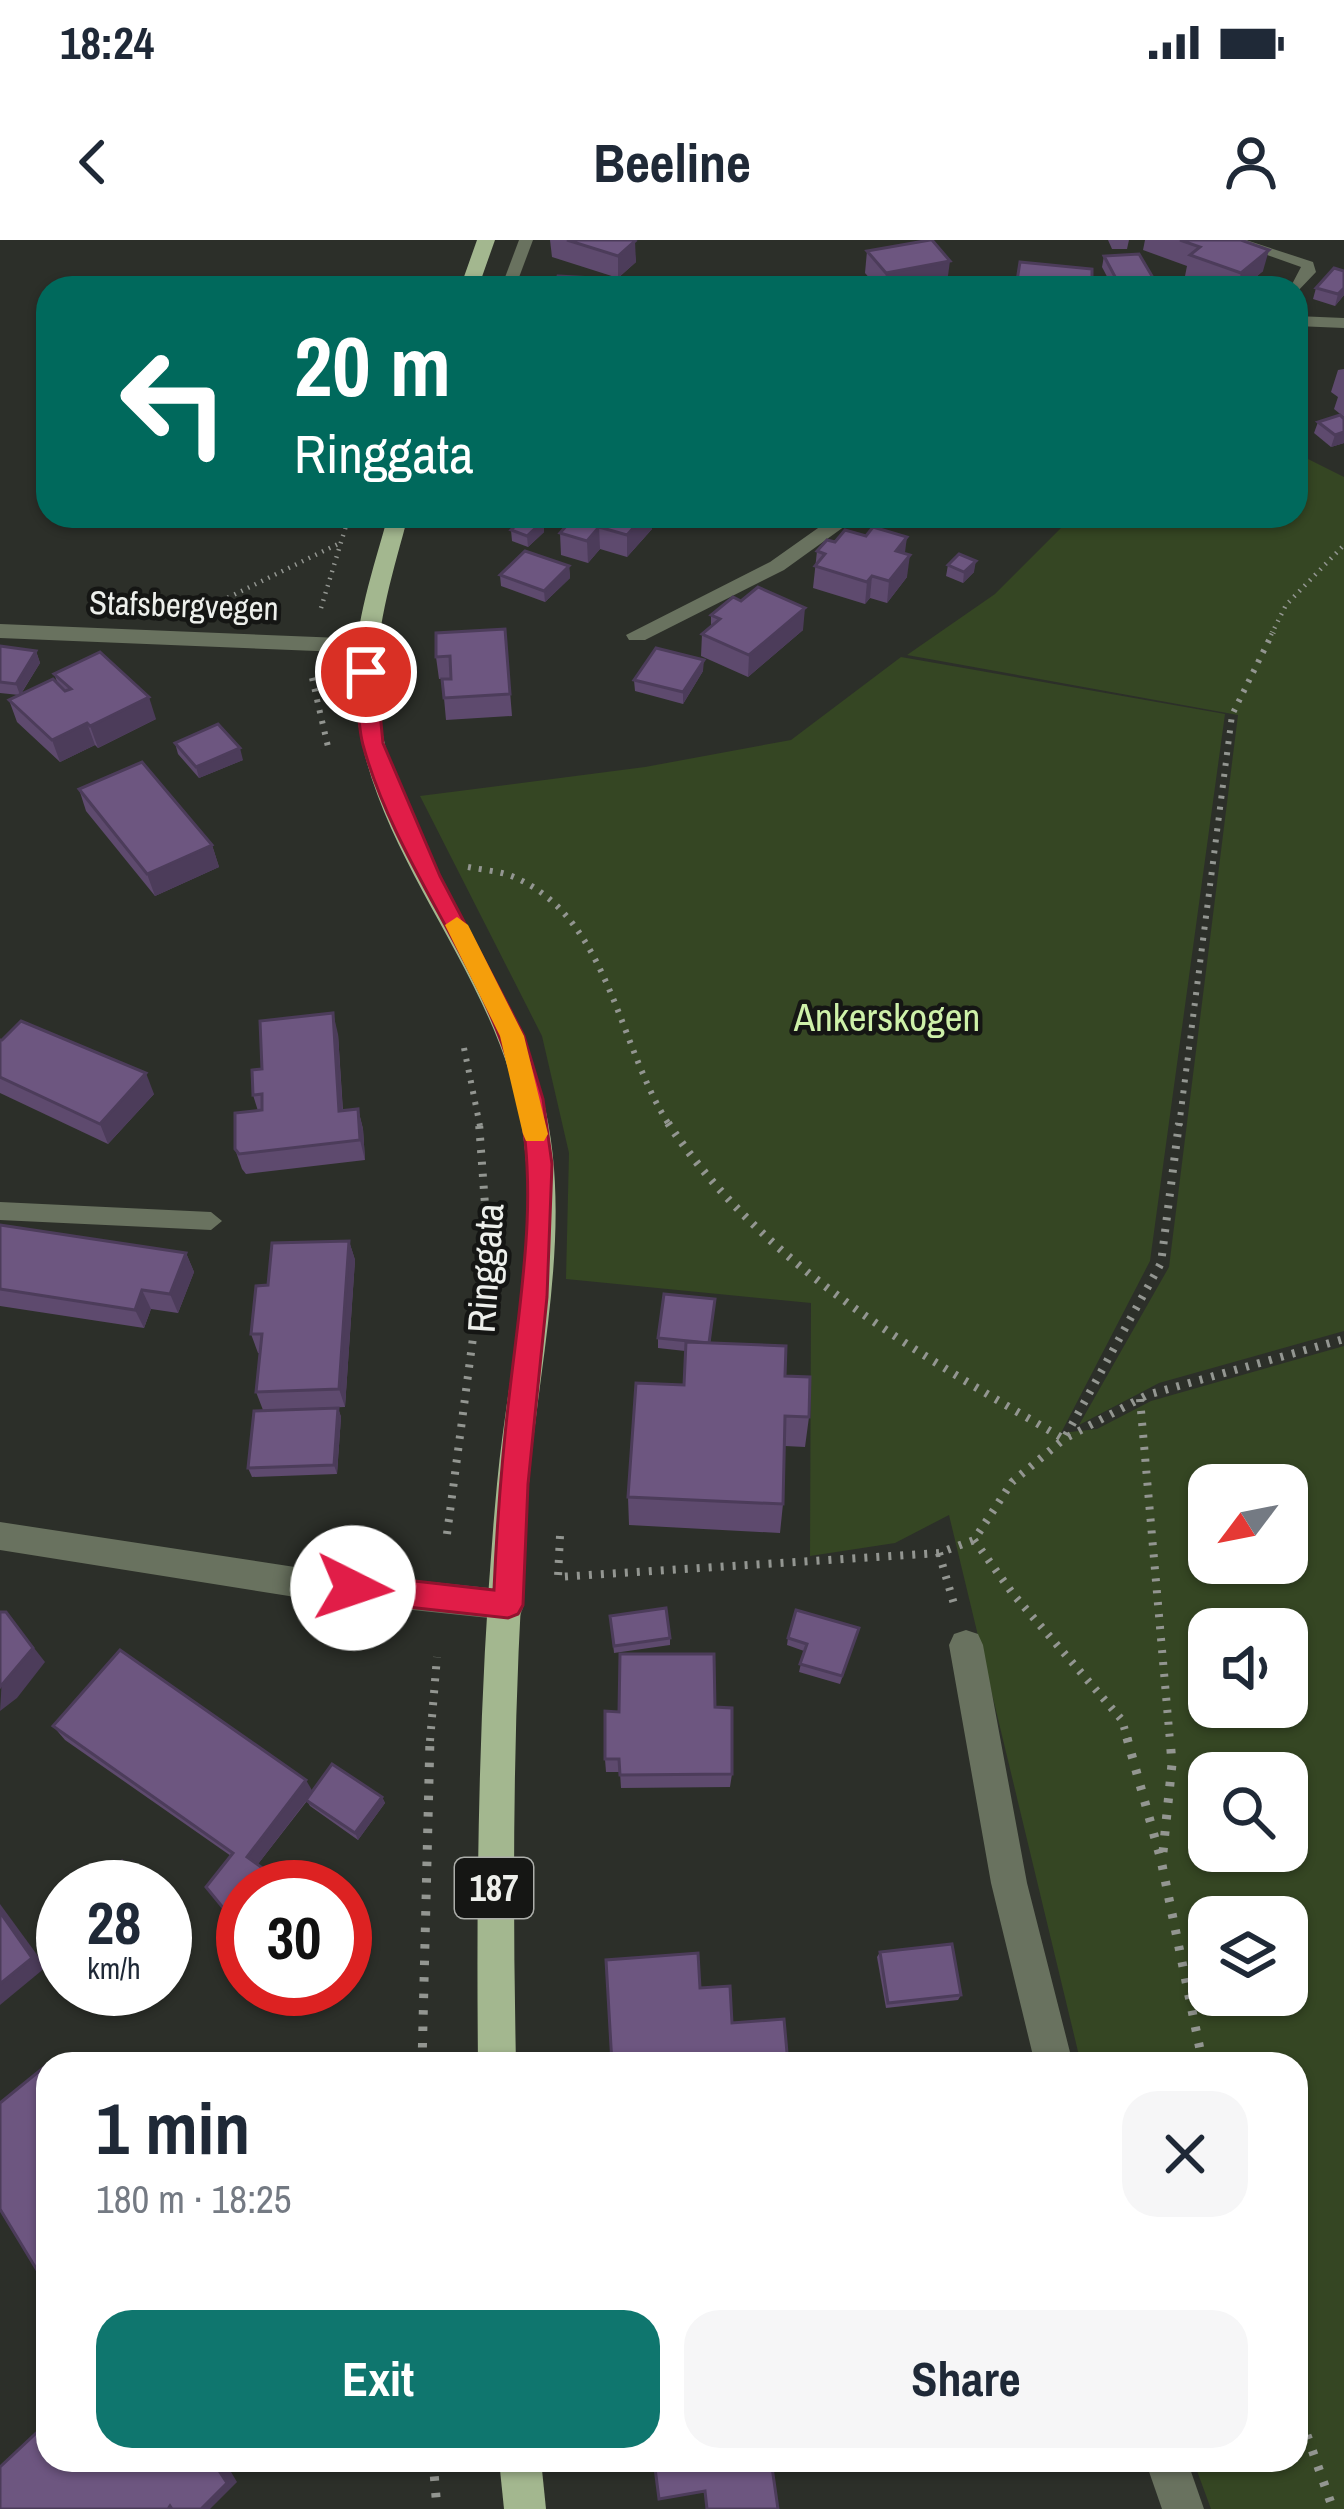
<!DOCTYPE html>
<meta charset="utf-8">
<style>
body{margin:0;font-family:"Archivo Narrow",sans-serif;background:#f6f6f7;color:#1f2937;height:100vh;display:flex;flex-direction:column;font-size:45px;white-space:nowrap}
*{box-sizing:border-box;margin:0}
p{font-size:39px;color:#747a83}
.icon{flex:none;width:66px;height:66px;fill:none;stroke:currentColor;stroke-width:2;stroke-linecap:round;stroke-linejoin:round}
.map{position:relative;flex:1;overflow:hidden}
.details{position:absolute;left:36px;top:1812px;width:1272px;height:420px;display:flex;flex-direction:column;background:#fff;border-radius:36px;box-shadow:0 3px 9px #0004}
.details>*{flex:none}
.top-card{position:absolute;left:36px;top:36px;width:1272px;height:252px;border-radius:36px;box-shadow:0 3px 9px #0004;background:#00695c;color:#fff;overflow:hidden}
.needle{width:78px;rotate:238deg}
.fabs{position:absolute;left:1188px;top:1224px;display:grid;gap:24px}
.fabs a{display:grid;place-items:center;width:120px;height:120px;border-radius:24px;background:#fff;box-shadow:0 3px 9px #0004;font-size:60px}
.speed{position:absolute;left:36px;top:1620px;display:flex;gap:24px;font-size:60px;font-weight:700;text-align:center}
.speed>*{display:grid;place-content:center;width:156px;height:156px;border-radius:50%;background:#fff;box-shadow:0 3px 9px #0004;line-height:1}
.speed small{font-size:30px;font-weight:400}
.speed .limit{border:18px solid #d22;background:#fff;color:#111}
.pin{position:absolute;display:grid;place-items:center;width:102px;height:102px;color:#fff;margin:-51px;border:6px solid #fff;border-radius:50%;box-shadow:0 3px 12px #0007}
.me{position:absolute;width:132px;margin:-66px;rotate:94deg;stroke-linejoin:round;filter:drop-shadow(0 0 9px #0008)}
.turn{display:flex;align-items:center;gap:42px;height:252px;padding:0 60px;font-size:54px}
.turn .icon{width:156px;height:156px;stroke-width:2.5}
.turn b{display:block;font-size:84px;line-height:102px}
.round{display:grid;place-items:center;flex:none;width:126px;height:126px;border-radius:36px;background:#f6f6f7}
.headline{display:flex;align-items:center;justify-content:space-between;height:204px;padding:0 60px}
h1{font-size:72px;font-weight:700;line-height:90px}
.button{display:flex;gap:24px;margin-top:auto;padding:24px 60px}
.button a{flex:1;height:138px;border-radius:36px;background:#0f766e;color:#fff;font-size:48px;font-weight:700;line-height:138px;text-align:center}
.button a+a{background:#f6f6f7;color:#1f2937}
.status{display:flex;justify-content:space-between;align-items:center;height:84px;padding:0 60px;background:#fff;direction:ltr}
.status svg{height:33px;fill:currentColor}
header{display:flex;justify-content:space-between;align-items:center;height:156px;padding:0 60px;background:#fff;font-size:54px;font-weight:700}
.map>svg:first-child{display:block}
.green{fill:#354623;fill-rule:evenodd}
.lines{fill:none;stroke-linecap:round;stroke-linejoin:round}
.path-far3{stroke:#939691;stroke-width:4.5;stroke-dasharray:1.5 6;stroke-linecap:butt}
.path-far2{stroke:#939691;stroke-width:6;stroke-dasharray:3 8;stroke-linecap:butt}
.path-far1{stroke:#939691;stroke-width:8;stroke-dasharray:3 9;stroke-linecap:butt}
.path{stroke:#939691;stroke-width:9;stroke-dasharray:4.5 12;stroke-linecap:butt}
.service{fill:#69725f;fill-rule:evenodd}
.minor{fill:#69725f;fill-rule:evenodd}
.primary{fill:#a3b78f;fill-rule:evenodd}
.wall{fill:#5e4a6e}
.shaded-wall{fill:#4c3c5a}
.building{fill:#6d5680;stroke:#4c3c5a;stroke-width:3}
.route{fill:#e11d48;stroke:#92132f;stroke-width:3}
.slow{fill:#f59e0b}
.labels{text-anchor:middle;stroke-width:9;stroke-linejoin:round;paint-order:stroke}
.far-street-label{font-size:33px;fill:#edefeb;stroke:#151614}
.shield{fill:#151614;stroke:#acaeaa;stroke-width:3}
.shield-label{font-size:36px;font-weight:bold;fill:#edefeb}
.park-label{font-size:39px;fill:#cef1a9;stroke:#151614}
.street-label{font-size:39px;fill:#edefeb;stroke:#151614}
</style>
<div class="status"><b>18:24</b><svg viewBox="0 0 49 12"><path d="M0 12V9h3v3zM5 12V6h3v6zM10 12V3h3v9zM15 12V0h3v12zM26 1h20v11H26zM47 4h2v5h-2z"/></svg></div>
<header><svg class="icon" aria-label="back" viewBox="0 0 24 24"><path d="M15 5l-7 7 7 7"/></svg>Beeline<svg class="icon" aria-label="person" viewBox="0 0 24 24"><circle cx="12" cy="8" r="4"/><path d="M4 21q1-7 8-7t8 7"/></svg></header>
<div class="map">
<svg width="1344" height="2269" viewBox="0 0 1344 2269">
<rect width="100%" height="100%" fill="#2c2f29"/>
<g class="green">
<path d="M 1296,213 L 1344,237 L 1344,1091 L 1159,1143 L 1079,1185 L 1169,1027 L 1238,475 L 907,415 L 995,354 L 1073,276 L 1296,276 Z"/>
<path d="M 901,417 L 1225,474 L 1150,1021 L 1061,1193 L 1097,1189 L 1151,1161 L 1344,1106 L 1344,2269 L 1211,2269 L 1193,2220 L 1296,2220 L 1296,1824 L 1081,1824 L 949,1275 L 895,1303 L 810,1316 L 811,1063 L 566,1039 L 569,913 L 542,796 L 420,556 L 645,527 L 791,500 ZM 1209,1245 L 1287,1245 L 1287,1323 L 1209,1323 ZM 1209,1389 L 1287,1389 L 1287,1467 L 1209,1467 ZM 1209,1533 L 1287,1533 L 1287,1611 L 1209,1611 ZM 1209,1677 L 1287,1677 L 1287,1755 L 1209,1755 Z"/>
</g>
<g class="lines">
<g class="path-far3">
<path d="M 452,276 L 448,287 L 479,276"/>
<path d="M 221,361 L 338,304"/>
<path d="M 321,368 L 349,276"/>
<path d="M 1271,395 L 1286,365 L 1344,305"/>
</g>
<g class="path-far2">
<path d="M 312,438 L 329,511"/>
<path d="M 468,627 C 483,630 500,631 514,637 C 610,678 618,808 670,886"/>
<path d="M 464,808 L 480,886"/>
<path d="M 1179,886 L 1232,475 L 1273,392"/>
</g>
<g class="path-far1">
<path d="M 668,883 C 761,1024 921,1116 1064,1199 L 1147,1155 L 1344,1099"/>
<path d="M 1140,1159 L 1170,1501"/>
<path d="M 447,1294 L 487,992 L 479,883"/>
<path d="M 560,1296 L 558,1337 L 939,1313 L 974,1300"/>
<path d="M 939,1313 L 954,1364"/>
<path d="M 430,1501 L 437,1417"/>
<path d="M 1128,1501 L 1122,1480 L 1013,1354 L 974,1300 L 1012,1242 L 1064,1199 L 1161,1023 L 1179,883"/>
</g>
<g class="path">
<path d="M 1127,1498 L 1161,1620 L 1203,1824"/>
<path d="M 1163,1612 L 1172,1524 L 1170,1498"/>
<path d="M 422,1824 L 430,1498"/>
<path d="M 1296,2164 L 1333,2269"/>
<path d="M 433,2220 L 437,2269"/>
</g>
<g class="service">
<path d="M 519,0 L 533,0 L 515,48 L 501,48 Z"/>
<path d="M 1225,0 L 1246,0 L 1313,22 L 1316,32 L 1296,53 L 1296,48 L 1290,48 L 1301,27 Z"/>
<path d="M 0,962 L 211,972 L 222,981 L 211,990 L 0,980 Z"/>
</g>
<g class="minor">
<path d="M 1296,76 L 1344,78 L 1344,88 L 1296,86 Z"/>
<path d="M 835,276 L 859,276 L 784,330 L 645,400 L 629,400 L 626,395 L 770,322 Z"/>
<path d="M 0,384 L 366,399 L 377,406 L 366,413 L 0,398 Z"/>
<path d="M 0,1282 L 308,1329 L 508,1350 L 520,1354 L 524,1365 L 520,1376 L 508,1380 L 308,1359 L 0,1310 Z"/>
<path d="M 966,1390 L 978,1394 L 983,1405 L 1027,1643 L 1073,1824 L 1035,1824 L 991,1643 L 949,1405 L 954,1394 Z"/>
<path d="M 1145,2220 L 1187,2220 L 1204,2269 L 1162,2269 Z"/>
</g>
<g class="primary">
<path d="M 477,0 L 495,0 L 478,48 L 460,48 Z"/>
<path d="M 388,276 L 408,276 C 393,333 373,394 377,454 C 388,602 506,714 542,855 C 575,981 539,1117 529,1243 C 513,1436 512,1630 516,1824 L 478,1824 C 476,1630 479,1437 497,1244 C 509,1117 546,982 516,856 C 482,715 364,602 355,454 C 351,394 372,333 388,276 Z"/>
<path d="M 499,2220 L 541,2220 L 546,2269 L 504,2269 Z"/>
</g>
</g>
<g class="wall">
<path d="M 550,0 L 633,0 L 636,22 L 618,38 L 552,17 Z"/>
<path d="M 1108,0 L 1129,0 L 1127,9 L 1112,9 Z"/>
<path d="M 1145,0 L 1241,0 L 1263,31 L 1243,48 L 1217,48 L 1185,36 L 1187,26 L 1143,10 Z"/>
<path d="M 867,11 L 947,43 L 919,48 L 878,48 L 865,33 Z"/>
<path d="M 1104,16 L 1159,48 L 1113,48 L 1102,27 Z"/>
<path d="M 1092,29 L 1090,48 L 1016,48 Z"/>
<path d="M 1316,48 L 1344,55 L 1335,66 L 1313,59 Z"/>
<path d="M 1344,129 L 1344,177 L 1334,169 L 1338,157 L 1331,152 L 1338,130 Z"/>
<path d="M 1344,179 L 1344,203 L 1331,207 L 1314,193 L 1318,182 Z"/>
<path d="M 575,276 L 652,289 L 627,317 L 600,309 L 588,323 L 561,315 L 560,293 Z"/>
<path d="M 543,281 L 544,292 L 528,307 L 512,301 L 511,290 Z"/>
<path d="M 835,302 L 905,313 L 907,337 L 887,363 L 870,358 L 865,364 L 813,348 L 817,311 Z"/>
<path d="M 948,325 L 974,332 L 963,343 L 946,336 Z"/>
<path d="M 569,326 L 570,338 L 545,362 L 501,346 L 500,335 Z"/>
<path d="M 711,375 L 803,390 L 748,437 L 701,416 L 702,394 L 711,386 Z"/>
<path d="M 505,389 L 512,476 L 446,480 L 444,458 L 451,438 L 439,439 L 436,417 Z"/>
<path d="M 0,406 L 36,411 L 40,423 L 21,454 L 58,444 L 54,434 L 156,479 L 98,508 L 95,505 L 60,522 L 17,482 L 9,460 L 19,455 L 0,453 Z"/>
<path d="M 703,431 L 683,464 L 635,451 L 634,440 Z"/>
<path d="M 175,503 L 243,520 L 199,538 L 178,514 Z"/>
<path d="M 79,549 L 212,605 L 219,627 L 155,656 L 86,571 Z"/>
<path d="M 338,794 L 343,871 L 358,869 L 363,889 L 365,920 L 246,934 L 242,929 L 235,909 L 258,871 L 253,855 L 262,829 Z"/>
<path d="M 0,800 L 154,854 L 108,904 L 0,853 Z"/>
<path d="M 0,985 L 186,1013 L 194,1032 L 178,1073 L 151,1069 L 144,1088 L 0,1066 Z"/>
<path d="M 349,1001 L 355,1020 L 345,1167 L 263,1170 L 256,1152 L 260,1113 L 258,1113 L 251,1094 L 268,1045 Z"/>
<path d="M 715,1059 L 710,1103 L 785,1136 L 809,1177 L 805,1207 L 785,1206 L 783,1264 L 780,1293 L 629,1285 L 628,1257 L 684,1145 L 685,1111 L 658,1108 L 658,1098 Z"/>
<path d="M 338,1168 L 341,1177 L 337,1234 L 252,1237 L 248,1228 Z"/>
<path d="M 610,1376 L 670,1398 L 670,1405 L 614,1413 Z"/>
<path d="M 859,1388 L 840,1444 L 799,1432 L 804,1411 L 787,1405 L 788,1398 Z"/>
<path d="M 715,1467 L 732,1534 L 730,1547 L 621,1548 L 620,1532 L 606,1532 L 605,1519 L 619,1472 Z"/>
<path d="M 53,1486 L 312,1551 L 382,1557 L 385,1563 L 358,1600 L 310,1566 L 307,1561 L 258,1624 L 243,1647 L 243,1692 L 206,1647 L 231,1616 L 65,1500 Z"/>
<path d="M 880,1712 L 961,1755 L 958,1760 L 886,1768 L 877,1717 Z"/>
</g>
<g class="shaded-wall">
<path d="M 635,1 L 636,22 L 618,38 L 618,16 Z"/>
<path d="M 1269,10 L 1263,31 L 1243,48 L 1237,48 L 1241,33 Z"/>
<path d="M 950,21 L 947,43 L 919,48 L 884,48 L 886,33 Z"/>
<path d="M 1344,48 L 1344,55 L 1335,66 L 1338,54 Z"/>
<path d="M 1344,192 L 1344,203 L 1331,207 L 1335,195 Z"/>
<path d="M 644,276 L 652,276 L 652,289 L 627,317 L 627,295 Z"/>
<path d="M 543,281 L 544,292 L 528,307 L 527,296 Z"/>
<path d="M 599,287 L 600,309 L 588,323 L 587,301 Z"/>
<path d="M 907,297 L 904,320 L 896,311 Z"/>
<path d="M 910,315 L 907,337 L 887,363 L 889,341 Z"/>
<path d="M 976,321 L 974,332 L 963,343 L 964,332 Z"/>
<path d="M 569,326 L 570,338 L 545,362 L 544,351 Z"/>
<path d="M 872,336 L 870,358 L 865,364 L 867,342 Z"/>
<path d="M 805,368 L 803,390 L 748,437 L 749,415 Z"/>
<path d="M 36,411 L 40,423 L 20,455 L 16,444 Z"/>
<path d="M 704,420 L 703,431 L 683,464 L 683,452 Z"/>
<path d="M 149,457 L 156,479 L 98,508 L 90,486 Z"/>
<path d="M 87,483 L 95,505 L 60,522 L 52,500 Z"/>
<path d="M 240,508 L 243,520 L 199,538 L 196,527 Z"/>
<path d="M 212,605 L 219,627 L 155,656 L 147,634 Z"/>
<path d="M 333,773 L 338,794 L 344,892 L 339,871 Z"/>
<path d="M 146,833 L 154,854 L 108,904 L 100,884 Z"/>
<path d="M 358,869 L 363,889 L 365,920 L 360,900 Z"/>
<path d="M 349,1001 L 355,1020 L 345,1167 L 339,1149 Z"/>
<path d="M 186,1013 L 194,1032 L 178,1073 L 170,1054 Z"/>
<path d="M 142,1050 L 151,1069 L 144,1088 L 135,1070 Z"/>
<path d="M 338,1168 L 341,1177 L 337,1234 L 334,1225 Z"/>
<path d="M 6,1372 L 45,1422 L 17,1458 L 0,1471 Z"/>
<path d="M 306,1540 L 313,1552 L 255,1628 L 247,1617 Z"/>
<path d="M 382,1557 L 385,1563 L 358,1600 L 355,1593 Z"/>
<path d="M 275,1637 L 282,1647 L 267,1647 Z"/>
<path d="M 0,1664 L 46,1727 L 0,1765 Z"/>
<path d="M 217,2220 L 227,2220 L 225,2222 L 237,2242 L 210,2269 L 201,2269 L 214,2223 Z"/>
</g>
<g class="building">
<path d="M 567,0 L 633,0 L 635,1 L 618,16 Z"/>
<path d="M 930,0 L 932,0 L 950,21 L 886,33 L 867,11 Z"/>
<path d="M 1180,0 L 1241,0 L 1269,10 L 1241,33 L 1190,15 L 1200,7 Z"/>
<path d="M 1139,14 L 1159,48 L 1121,48 L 1104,16 Z"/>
<path d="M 1020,22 L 1092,29 L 1092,42 L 1078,41 L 1078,48 L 1016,47 Z"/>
<path d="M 1334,28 L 1344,31 L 1344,48 L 1338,54 L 1316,48 Z"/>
<path d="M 558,36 L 611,39 L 609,48 L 563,48 L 555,46 Z"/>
<path d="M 546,43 L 563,48 L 541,48 Z"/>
<path d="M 1340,175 L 1344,179 L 1344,192 L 1335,195 L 1318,182 Z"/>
<path d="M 525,276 L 543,281 L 527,296 L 511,290 Z"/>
<path d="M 575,276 L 644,276 L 627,295 L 599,287 L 587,301 L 560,293 Z"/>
<path d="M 873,287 L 907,297 L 896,311 L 910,315 L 889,341 L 872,336 L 867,342 L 815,326 L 825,314 L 817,311 L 827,300 L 835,302 L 845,290 L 866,296 Z"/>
<path d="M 525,311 L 569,326 L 544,351 L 500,335 Z"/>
<path d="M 959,314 L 976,321 L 964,332 L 948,325 Z"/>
<path d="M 758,347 L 805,368 L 749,415 L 702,394 L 720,379 L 711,375 L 733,357 L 741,361 Z"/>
<path d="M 505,389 L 510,454 L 444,458 L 442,439 L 451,439 L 450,416 L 436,417 L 436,393 Z"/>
<path d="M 0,406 L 36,411 L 16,444 L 0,442 Z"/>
<path d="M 656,408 L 704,420 L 683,452 L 634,440 Z"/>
<path d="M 100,412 L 149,457 L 90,486 L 87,483 L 52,500 L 9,460 L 53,439 L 65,451 L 71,449 L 54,434 Z"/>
<path d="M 218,484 L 240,508 L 196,527 L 175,503 Z"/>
<path d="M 142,522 L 212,605 L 147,634 L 79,549 Z"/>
<path d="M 333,773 L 339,871 L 358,869 L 360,900 L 239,914 L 235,909 L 235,873 L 262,870 L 262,854 L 253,855 L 252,830 L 262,829 L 260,781 Z"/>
<path d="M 21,781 L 146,833 L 100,884 L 0,837 L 0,800 L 2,800 Z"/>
<path d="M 0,985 L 186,1013 L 170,1054 L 142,1050 L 135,1070 L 0,1049 Z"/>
<path d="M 349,1001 L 339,1149 L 256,1152 L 262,1094 L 251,1094 L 256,1046 L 268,1045 L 272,1003 Z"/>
<path d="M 664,1054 L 715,1059 L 709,1103 L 658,1098 Z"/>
<path d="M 686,1102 L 786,1106 L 785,1136 L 810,1137 L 809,1177 L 785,1176 L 783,1264 L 628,1257 L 636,1143 L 684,1145 Z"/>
<path d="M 338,1168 L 334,1225 L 248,1228 L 254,1171 Z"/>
<path d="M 666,1368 L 670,1398 L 614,1406 L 610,1376 Z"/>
<path d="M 796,1370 L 859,1388 L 842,1436 L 800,1424 L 807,1404 L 788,1398 Z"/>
<path d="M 0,1372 L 6,1372 L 33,1408 L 0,1447 Z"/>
<path d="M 120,1410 L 306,1540 L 247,1617 L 275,1637 L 267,1647 L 243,1647 L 243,1679 L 238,1686 L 206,1647 L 233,1613 L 53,1486 Z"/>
<path d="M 620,1414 L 714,1414 L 715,1467 L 732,1468 L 732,1534 L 620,1535 L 619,1519 L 605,1519 L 605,1471 L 619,1472 Z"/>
<path d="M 332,1524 L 382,1557 L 355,1593 L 306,1560 Z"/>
<path d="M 122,1621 L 144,1647 L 108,1647 L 101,1639 Z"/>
<path d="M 0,1672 L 32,1718 L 0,1744 Z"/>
<path d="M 952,1704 L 961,1755 L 888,1763 L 880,1712 Z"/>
<path d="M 698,1713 L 700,1748 L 730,1746 L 732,1783 L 784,1779 L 788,1824 L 612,1824 L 606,1720 Z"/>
<path d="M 48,1824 L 48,2028 L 40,2035 L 0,1969 L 0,1863 Z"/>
<path d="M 48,2182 L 48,2220 L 217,2220 L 214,2223 L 227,2243 L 201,2269 L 172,2269 L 170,2266 L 168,2269 L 0,2269 L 0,2227 Z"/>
<path d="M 654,2220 L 771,2220 L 778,2269 L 707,2269 L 705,2251 L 659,2259 Z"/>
</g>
<path class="route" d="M 366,425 L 376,432 L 383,503 L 440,636 L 524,796 L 543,859 L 552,924 L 547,1057 L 528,1244 L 523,1365 L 518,1374 L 508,1378 L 353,1361 L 343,1357 L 338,1348 L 343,1338 L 353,1334 L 494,1350 C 497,1282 502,1216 510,1149 C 521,1054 539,950 518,856 C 489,731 397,629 363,505 C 357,482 358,455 356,432 Z"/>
<path class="slow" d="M 457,677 L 468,685 L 524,796 L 548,894 L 544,901 L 526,901 L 523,894 L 500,796 L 445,685 Z"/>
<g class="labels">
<g class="far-street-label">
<text transform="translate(184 365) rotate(2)" y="12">Stafsbergvegen</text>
</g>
<rect class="shield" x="455" y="1618" width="78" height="60" rx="9"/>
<g class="shield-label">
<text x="494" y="1661">187</text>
</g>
<g class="park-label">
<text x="887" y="791">Ankerskogen</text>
</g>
<g class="street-label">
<text transform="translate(485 1028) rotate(-86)" y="14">Ringgata</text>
</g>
</g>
</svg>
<div class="fabs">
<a><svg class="needle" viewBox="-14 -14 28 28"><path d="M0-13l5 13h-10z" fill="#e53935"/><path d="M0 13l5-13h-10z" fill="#747a83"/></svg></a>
<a><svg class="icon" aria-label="sound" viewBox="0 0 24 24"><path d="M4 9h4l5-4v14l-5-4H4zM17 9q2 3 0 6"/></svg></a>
<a><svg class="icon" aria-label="search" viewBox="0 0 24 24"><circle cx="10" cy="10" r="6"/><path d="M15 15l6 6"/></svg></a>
<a><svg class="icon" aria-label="layers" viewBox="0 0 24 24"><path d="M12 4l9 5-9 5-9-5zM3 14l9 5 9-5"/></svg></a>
</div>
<div class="speed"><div>28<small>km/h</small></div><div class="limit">30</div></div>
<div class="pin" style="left:366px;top:432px;background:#d93025"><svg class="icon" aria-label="arrive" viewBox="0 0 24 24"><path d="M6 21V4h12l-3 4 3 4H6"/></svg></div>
<svg class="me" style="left:353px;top:1348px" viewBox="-20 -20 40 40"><circle r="19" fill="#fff"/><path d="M0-13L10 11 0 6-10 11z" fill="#e11d48"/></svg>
<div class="top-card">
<div class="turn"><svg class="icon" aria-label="left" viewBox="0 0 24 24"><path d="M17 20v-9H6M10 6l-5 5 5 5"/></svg><div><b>20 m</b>Ringgata</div></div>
</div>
<section class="details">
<div class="headline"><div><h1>1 min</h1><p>180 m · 18:25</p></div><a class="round"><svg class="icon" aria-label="close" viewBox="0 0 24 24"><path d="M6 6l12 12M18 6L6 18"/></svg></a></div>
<div class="button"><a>Exit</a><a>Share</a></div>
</section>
</div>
